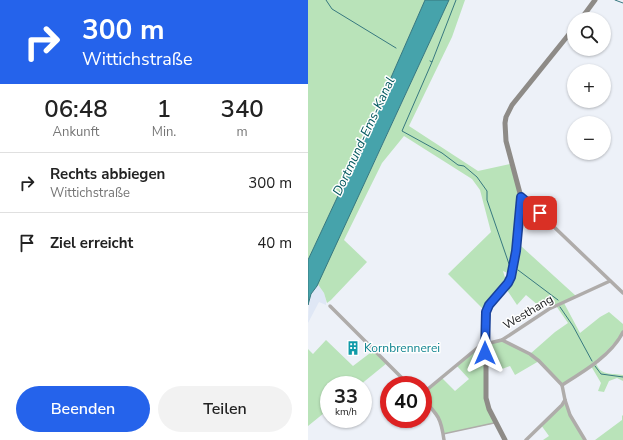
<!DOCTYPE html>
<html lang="de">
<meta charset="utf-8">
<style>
body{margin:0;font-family:"Nunito Sans",sans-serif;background:#f2f2f2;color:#222;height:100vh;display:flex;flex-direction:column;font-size:15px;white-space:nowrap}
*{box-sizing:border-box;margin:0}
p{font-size:13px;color:#767676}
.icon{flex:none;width:22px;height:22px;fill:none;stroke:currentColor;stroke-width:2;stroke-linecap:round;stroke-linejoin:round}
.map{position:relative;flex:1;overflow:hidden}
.panel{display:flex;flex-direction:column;background:#fff;width:308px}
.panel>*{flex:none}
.banner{background:#2563eb;color:#fff;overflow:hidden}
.buttons{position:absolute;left:259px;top:12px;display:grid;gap:8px}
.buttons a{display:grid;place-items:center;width:44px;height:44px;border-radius:50%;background:#fff;box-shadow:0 1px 3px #0004;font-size:20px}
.speed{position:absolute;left:12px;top:376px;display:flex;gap:8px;font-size:20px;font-weight:700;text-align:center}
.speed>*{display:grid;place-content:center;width:52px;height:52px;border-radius:50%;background:#fff;box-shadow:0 1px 3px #0004;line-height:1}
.speed small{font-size:10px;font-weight:400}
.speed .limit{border:6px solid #d22;background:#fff;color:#111}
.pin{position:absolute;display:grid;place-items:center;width:34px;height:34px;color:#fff;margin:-17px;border-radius:8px;box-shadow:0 2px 6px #0006}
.me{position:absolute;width:44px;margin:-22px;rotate:0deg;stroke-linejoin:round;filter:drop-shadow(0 0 3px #0008)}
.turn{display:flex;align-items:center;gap:14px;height:84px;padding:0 16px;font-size:18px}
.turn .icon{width:52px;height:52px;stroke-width:2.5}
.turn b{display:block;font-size:28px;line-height:34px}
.eta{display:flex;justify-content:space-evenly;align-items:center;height:68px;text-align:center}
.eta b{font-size:24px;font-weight:600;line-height:28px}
.cta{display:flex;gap:8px;margin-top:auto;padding:8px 16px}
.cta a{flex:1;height:46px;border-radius:24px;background:#2563eb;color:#fff;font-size:16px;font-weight:600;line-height:46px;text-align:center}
.cta a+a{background:#f2f2f2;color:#222}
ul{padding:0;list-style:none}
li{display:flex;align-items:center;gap:12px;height:60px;padding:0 16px;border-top:1px solid #e0e0e0}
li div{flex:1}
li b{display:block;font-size:15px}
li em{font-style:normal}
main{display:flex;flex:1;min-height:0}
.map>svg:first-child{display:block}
.built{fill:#dfe7f5}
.green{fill:#b9e3b9}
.water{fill:#46a3ab;stroke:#37787f}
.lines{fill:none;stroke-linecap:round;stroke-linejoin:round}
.stream{stroke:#37787f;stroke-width:1}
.lane{stroke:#afacaa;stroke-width:1.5}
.street{stroke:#afacaa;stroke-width:3.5}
.secondary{stroke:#8e8b87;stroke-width:5}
.route-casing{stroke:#184099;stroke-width:10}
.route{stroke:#2563eb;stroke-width:7}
.labels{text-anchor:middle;stroke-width:3;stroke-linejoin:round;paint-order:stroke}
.street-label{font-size:12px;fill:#131517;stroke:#fefefe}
.culture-label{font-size:12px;fill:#0d838f;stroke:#fefefe;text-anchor:start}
.water-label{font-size:13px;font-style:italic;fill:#03585e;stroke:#fefefe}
</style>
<main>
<section class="panel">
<div class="banner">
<div class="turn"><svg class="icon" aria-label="right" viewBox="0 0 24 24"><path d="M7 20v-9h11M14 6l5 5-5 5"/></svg><div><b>300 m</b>Wittichstraße</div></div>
</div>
<div class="eta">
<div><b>06:48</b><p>Ankunft</p></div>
<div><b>1</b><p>Min.</p></div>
<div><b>340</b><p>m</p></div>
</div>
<ul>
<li><svg class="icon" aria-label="right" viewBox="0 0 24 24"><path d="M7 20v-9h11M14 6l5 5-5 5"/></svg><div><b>Rechts abbiegen</b><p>Wittichstraße</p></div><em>300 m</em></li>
<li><svg class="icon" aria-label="arrive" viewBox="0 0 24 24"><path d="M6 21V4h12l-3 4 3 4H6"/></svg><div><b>Ziel erreicht</b></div><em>40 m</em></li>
</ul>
<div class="cta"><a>Beenden</a><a>Teilen</a></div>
</section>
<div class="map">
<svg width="315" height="440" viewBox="0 0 315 440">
<rect width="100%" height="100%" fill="#edf1f8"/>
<path class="built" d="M 9,283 L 16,293 L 18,300 L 18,305 L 11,302 L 0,323 L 1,299 Z"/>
<g class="green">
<path d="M 0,0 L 117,0 L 49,155 L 0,260 Z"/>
<path d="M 141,0 L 157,0 L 144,37 L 101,126 L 170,171 L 202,164 L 212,198 L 209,226 L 202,274 L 195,271 L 198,281 L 175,309 L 140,274 L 183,232 L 172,190 L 164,179 L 96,136 L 74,163 L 36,240 L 59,262 L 23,300 L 19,303 L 16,293 L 9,283 L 68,159 Z"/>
<path d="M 213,246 L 268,296 L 256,303 L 272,333 L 292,317 L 301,312 L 315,324 L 315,332 L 313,336 L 288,362 C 291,376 304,373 315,375 L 315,381 L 309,378 L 301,381 L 296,392 L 290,391 L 293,383 L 283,366 L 254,385 L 231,361 L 207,375 L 202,366 L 194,369 L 191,361 L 177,365 L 178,398 L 188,423 L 135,434 L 132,422 L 115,399 L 115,393 L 134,378 L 147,391 L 161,379 L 149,366 L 173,345 L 194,340 L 222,354 L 247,332 L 260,323 L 244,300 L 231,306 L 218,295 L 209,305 L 199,290 L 205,279 Z"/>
<path d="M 18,340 L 45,366 L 66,350 L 79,363 L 52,385 L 21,385 L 21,409 L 0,426 L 0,349 L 5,354 Z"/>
<path d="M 257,400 L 262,415 L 277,440 L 235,440 L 241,436 L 233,425 Z"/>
<path d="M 315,415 L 315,440 L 287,440 L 314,420 L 314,416 Z"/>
</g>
<path class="water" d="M 117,0 L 141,0 L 9,286 L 3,294 L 0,305 L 0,260 L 49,155 Z"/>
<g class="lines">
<g class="stream">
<path d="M 18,0 L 24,9 L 88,48"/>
<path d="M 307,0 L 315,3"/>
<path d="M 122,61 L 124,62 L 148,0"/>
<path d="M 124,62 L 94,131 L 134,153 L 150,165 L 156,166 L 169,177 L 179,191 L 179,200 L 201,264"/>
<path d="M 210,270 L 250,300"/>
<path d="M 252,307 L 265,326 L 284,361"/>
<path d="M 287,366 L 293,374 L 315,377"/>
</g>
<path class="lane" d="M 135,434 L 186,423"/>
<g class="street">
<path d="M 213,197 L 220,202 L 315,293"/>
<path d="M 22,306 L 101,385"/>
<path d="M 194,340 L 222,354 L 231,361 L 254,385 L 257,400 L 262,415 L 277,440"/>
<path d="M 254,385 C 275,372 304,355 315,332"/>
<path d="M 115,393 L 173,345 L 194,340 L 241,309 L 302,281"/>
<path d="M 115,399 C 130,415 133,418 136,440"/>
<path d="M 218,440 L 254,405 L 257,400"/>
</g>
<g class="secondary">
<path d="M 273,19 L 287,0"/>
<path d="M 197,440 L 181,409 L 178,398 L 178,312 L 181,305 L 203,277 L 208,251 L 213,207 L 213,197 L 198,141 L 197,123 L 198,117 L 204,105 L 266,28"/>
</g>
</g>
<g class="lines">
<defs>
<path id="route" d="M 177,353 L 178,312 L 181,305 L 200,283 L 203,277 L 208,251 L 213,197 L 232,213"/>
</defs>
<use href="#route" class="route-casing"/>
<use href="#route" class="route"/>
</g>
<defs>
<symbol id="building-bare" viewBox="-9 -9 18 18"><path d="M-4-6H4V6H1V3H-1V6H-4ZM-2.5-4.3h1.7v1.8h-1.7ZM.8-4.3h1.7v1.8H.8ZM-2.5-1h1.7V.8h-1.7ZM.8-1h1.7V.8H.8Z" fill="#0f9aa8" stroke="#fefefe" stroke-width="2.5" paint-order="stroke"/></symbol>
</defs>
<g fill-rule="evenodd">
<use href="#building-bare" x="35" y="338" width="20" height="20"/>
</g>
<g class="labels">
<g class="street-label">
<text transform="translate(220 312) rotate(-31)" y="4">Westhang</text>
</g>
<g class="culture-label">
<text x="56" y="352">Kornbrennerei</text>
</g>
<g class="water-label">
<text transform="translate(55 136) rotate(-65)" y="5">Dortmund-Ems-Kanal</text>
</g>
</g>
</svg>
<div class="buttons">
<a><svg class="icon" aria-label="search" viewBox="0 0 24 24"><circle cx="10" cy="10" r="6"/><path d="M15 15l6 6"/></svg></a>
<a>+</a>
<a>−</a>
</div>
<div class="speed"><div>33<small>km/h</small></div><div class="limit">40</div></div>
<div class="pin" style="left:232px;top:213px;background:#d93025"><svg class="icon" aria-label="arrive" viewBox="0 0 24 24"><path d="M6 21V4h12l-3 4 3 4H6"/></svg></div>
<svg class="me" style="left:177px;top:353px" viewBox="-20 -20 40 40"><path d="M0-17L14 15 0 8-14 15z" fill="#2563eb" stroke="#fff" stroke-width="4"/></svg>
</div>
</main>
